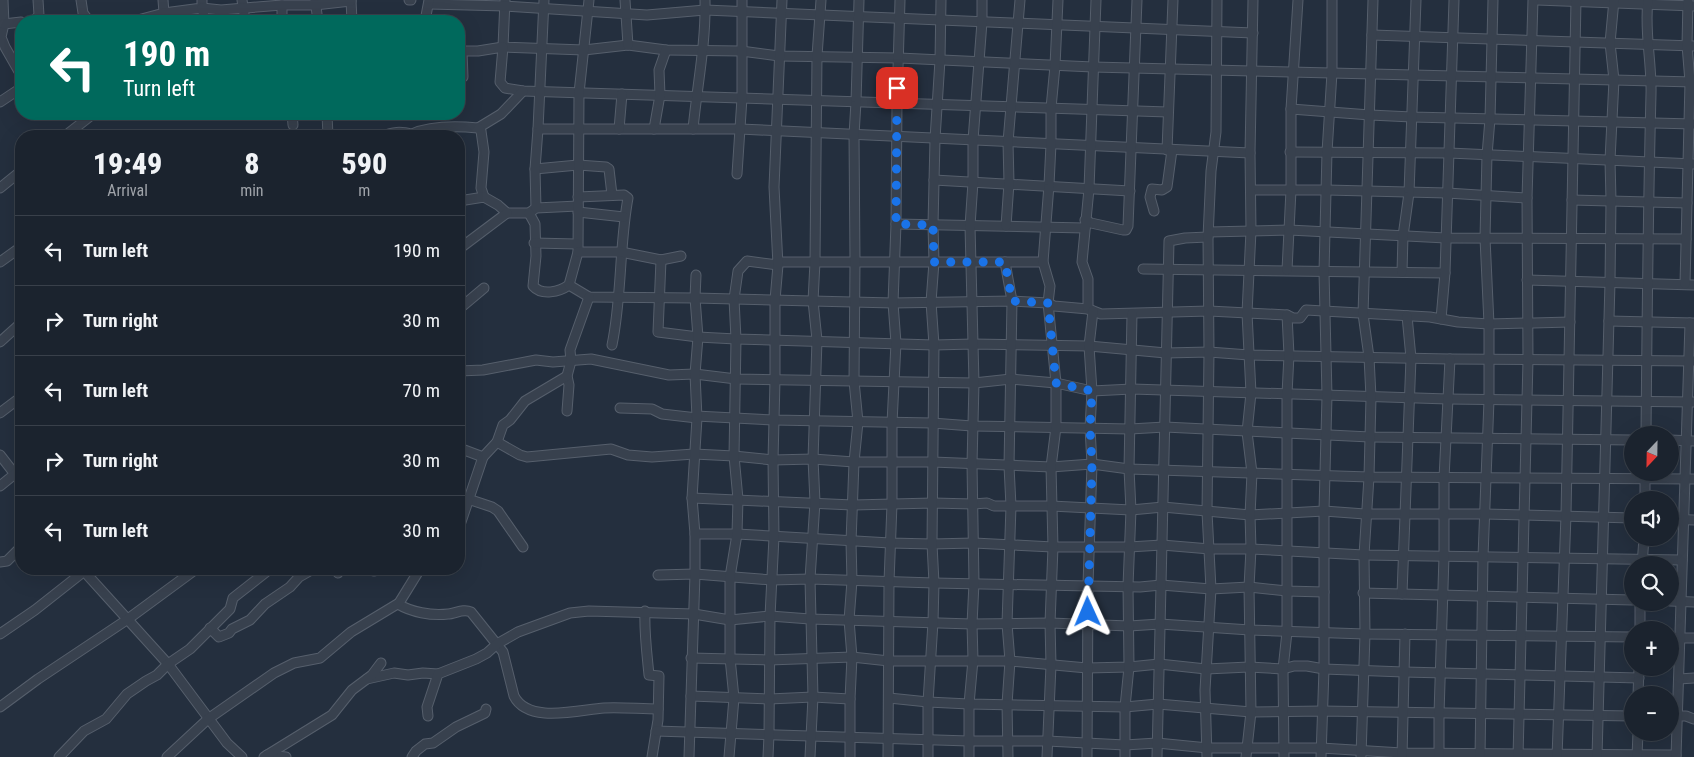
<!DOCTYPE html>
<meta charset="utf-8">
<style>
body{margin:0;font-family:"Roboto Condensed",sans-serif;background:#282f3a;color:#f1f3f6;height:100vh;display:flex;flex-direction:column;font-size:19px;white-space:nowrap}
*{box-sizing:border-box;margin:0}
p{font-size:16px;color:#a0a4aa}
.icon{flex:none;width:28px;height:28px;fill:none;stroke:currentColor;stroke-width:2;stroke-linecap:round;stroke-linejoin:round}
.map{position:relative;flex:1;overflow:hidden}
.side{position:absolute;left:15px;top:130px;width:450px;height:445px;display:flex;flex-direction:column;background:#1b232e;border-radius:20px;box-shadow:0 5px 20px #0002,0 0 0 1px #39404a}
.side>*{flex:none}
.guide{position:absolute;left:15px;top:15px;width:450px;height:105px;border-radius:20px;box-shadow:0 5px 20px #0002,0 0 0 1px #39404a;background:#00695c;color:#fff;overflow:hidden}
.needle{width:32px;rotate:202deg}
.fabs{position:absolute;left:1624px;top:426px;display:grid;gap:10px}
.fabs a{display:grid;place-items:center;width:55px;height:55px;border-radius:50%;background:#1b232e;box-shadow:0 5px 20px #0002,0 0 0 1px #39404a;font-size:25px}
.pin{position:absolute;display:grid;place-items:center;width:42px;height:42px;color:#fff;margin:-21px;border-radius:10px;box-shadow:0 2px 8px #0006}
.me{position:absolute;width:55px;margin:-28px;rotate:359deg;stroke-linejoin:round;filter:drop-shadow(0 0 4px #0008)}
.turn{display:flex;align-items:center;gap:18px;height:105px;padding:0 25px;font-size:22px}
.turn .icon{width:65px;height:65px;stroke-width:2.5}
.turn b{display:block;font-size:35px;line-height:42px}
.eta{display:flex;justify-content:space-evenly;align-items:center;height:85px;text-align:center}
.eta b{font-size:30px;font-weight:800;line-height:35px}
ul{padding:0;list-style:none}
li{display:flex;align-items:center;gap:15px;height:70px;padding:0 25px;border-top:1px solid #39404a}
li div{flex:1}
li b{display:block;font-size:19px}
li em{font-style:normal}
.map>svg:first-child{display:block}
.lines{fill:none;stroke-linecap:round;stroke-linejoin:round}
.minor-casing{stroke:#565f6c;stroke-width:11}
.minor{stroke:#38414e;stroke-width:9}
.route{stroke:#1a73e8;stroke-width:9;stroke-dasharray:0 16.2}
</style>
<div class="map">
<svg width="1694" height="757" viewBox="0 0 1694 757">
<rect width="100%" height="100%" fill="#242f3e"/>
<g class="lines">
<defs>
<g id="minor">
<path d="M 3,0 L 4,24 L 1,37 L 5,47 L 21,75"/>
<path d="M 81,0 L 83,13 L 89,21"/>
<path d="M 163,0 L 164,13"/>
<path d="M 242,0 L 245,21"/>
<path d="M 315,0 L 318,21"/>
<path d="M 351,0 L 352,21"/>
<path d="M 409,0 L 411,0"/>
<path d="M 505,0 L 503,47 L 584,50 L 628,45 L 666,50 L 741,51 L 779,56 L 899,58 L 1093,67 L 1694,82"/>
<path d="M 625,0 L 628,45"/>
<path d="M 1537,0 L 1694,6"/>
<path d="M 429,4 L 505,6 L 647,15 L 705,10 L 1253,33"/>
<path d="M 282,5 L 282,21"/>
<path d="M 34,21 L 39,15 L 38,0"/>
<path d="M 134,21 L 164,13 L 202,8 L 202,0"/>
<path d="M 205,21 L 202,8 L 221,10 L 282,5 L 315,5 L 351,1"/>
<path d="M 425,21 L 429,0"/>
<path d="M 4,24 L 21,22"/>
<path d="M 1372,35 L 1694,46"/>
<path d="M 459,51 L 478,51 L 503,47 L 500,82 L 505,88 L 523,91 L 1168,112"/>
<path d="M 462,51 L 463,77"/>
<path d="M 0,102 L 21,88"/>
<path d="M 1291,109 L 1370,115 L 1412,117 L 1694,124"/>
<path d="M 292,114 L 293,125"/>
<path d="M 327,114 L 328,136"/>
<path d="M 478,128 L 501,114 L 523,91"/>
<path d="M 538,129 L 740,129 L 1250,153"/>
<path d="M 619,129 L 622,94"/>
<path d="M 654,129 L 660,95 L 659,70 L 666,50"/>
<path d="M 693,129 C 697,86 706,44 705,0"/>
<path d="M 65,136 L 93,114"/>
<path d="M 382,136 C 393,132 400,131 412,134 C 432,125 457,126 478,128 L 481,131 L 484,152 L 481,188 L 484,197"/>
<path d="M 1167,150 L 1173,0"/>
<path d="M 1290,152 L 1449,153 L 1694,164"/>
<path d="M 535,169 L 578,165 L 606,167 L 609,169 L 612,195"/>
<path d="M 737,174 L 742,98 L 742,0"/>
<path d="M 934,180 L 1130,191"/>
<path d="M 0,188 L 21,171"/>
<path d="M 1251,190 L 1327,190 L 1447,193 L 1527,198"/>
<path d="M 578,197 L 624,195 L 628,198 C 619,247 622,297 612,345"/>
<path d="M 1572,200 L 1687,203"/>
<path d="M 459,201 L 484,197 L 498,205 L 507,213 L 529,213 L 536,208 L 578,206"/>
<path d="M 536,208 L 535,169 L 538,129 L 544,0"/>
<path d="M 1154,211 L 1150,197 L 1152,189 L 1162,190 L 1167,187 L 1172,150"/>
<path d="M 578,212 L 624,217"/>
<path d="M 529,213 L 535,224 L 536,256 L 533,286 C 542,296 559,292 569,285 L 578,252 L 579,93 L 589,0"/>
<path d="M 1085,220 L 1091,223 L 1123,230 L 1126,230 L 1128,226 L 1137,0"/>
<path d="M 896,224 L 1085,228"/>
<path d="M 1006,226 L 1009,183 L 1008,142 L 1020,0"/>
<path d="M 1209,232 L 1289,230 L 1446,238 L 1686,239"/>
<path d="M 534,243 L 577,244"/>
<path d="M 459,249 L 507,213"/>
<path d="M 578,252 L 621,252 L 661,260 L 681,256"/>
<path d="M 661,260 L 658,332 L 698,337 L 736,339 L 934,345 L 973,344 L 1089,346 L 1166,353 L 1209,352 L 1249,355 L 1450,359 L 1694,361"/>
<path d="M 0,262 L 21,247"/>
<path d="M 777,262 L 1043,262"/>
<path d="M 1005,262 L 1012,301 L 1009,466 L 1011,506 L 1007,624 L 1010,661 L 1007,704 L 1008,757"/>
<path d="M 1143,269 L 1445,273"/>
<path d="M 1287,270 L 1291,190 L 1291,109 L 1298,0"/>
<path d="M 1402,272 L 1403,236 L 1409,193 L 1416,0"/>
<path d="M 1527,280 L 1694,285"/>
<path d="M 1685,284 L 1690,82 L 1687,45 L 1688,0"/>
<path d="M 569,285 L 589,297 L 695,298 L 893,303 L 1012,301 L 1048,303 L 1054,306 L 1088,309 L 1101,314 L 1209,311 L 1287,315 L 1293,318 L 1300,318 L 1306,310 L 1430,317 L 1458,322 L 1489,324 L 1570,322"/>
<path d="M 459,309 L 484,288"/>
<path d="M 1088,309 L 1088,279 L 1082,262 L 1089,189 L 1096,0"/>
<path d="M 1441,319 L 1445,273 L 1454,0"/>
<path d="M 1609,321 L 1694,323"/>
<path d="M 0,342 L 21,323"/>
<path d="M 459,371 L 483,370 L 536,360 L 553,362 L 591,359 L 669,375 L 695,374 L 736,379 L 974,383 L 1011,379 L 1056,383 L 1092,391 L 1132,389 L 1448,399 L 1694,402"/>
<path d="M 620,408 L 652,409 L 662,414 L 697,418"/>
<path d="M 567,411 L 569,385 L 567,376 L 571,361 L 570,350 L 589,297"/>
<path d="M 0,413 L 21,397"/>
<path d="M 696,416 L 774,420 L 932,423 L 972,426 L 1130,429 L 1165,427 L 1370,437 L 1632,440"/>
<path d="M 1646,435 C 1647,321 1648,208 1651,94 C 1652,63 1644,31 1648,0"/>
<path d="M 1670,440 L 1694,441"/>
<path d="M 497,442 L 520,455 L 527,457 L 611,449 L 628,455 L 652,457 L 694,454 L 734,456 L 773,460 L 813,459 L 854,462 L 933,462 L 1051,467 L 1092,464 L 1129,469 L 1369,477 L 1694,479"/>
<path d="M 459,448 L 483,457"/>
<path d="M 0,455 L 21,482"/>
<path d="M 0,486 L 21,469"/>
<path d="M 692,498 L 853,505 L 933,503 L 973,504 L 987,503 L 994,506 L 1051,506 L 1131,510 L 1163,507 L 1250,515 L 1324,511 L 1365,514 L 1485,514 L 1632,518"/>
<path d="M 468,499 L 492,507 L 498,511 L 523,547"/>
<path d="M 1645,500 L 1645,472"/>
<path d="M 1670,519 L 1694,520"/>
<path d="M 459,524 L 461,522 L 483,457 L 497,442 L 503,425 L 510,420 L 525,401 L 567,376"/>
<path d="M 695,534 L 737,534 L 890,543 L 932,544 L 974,543 L 1053,547 L 1129,547 L 1162,545 L 1210,549 L 1251,549 L 1364,555 L 1682,560"/>
<path d="M 0,562 L 7,561 L 21,547"/>
<path d="M 1642,565 L 1644,538"/>
<path d="M 82,569 L 168,664 L 227,743 L 242,757"/>
<path d="M 335,569 L 338,573"/>
<path d="M 372,569 L 374,571"/>
<path d="M 658,575 L 695,574 L 772,580 L 810,579 L 934,583 L 1140,587 L 1161,585 L 1211,589 L 1249,587 L 1287,591 L 1324,592"/>
<path d="M 1363,593 L 1632,600"/>
<path d="M 1402,594 L 1411,358 L 1407,316"/>
<path d="M 1670,601 L 1694,602"/>
<path d="M 398,604 C 411,612 431,616 448,614 C 455,614 463,608 471,612 L 503,652 L 514,696 C 528,724 578,710 604,708 C 622,707 640,709 658,709"/>
<path d="M 645,611 C 644,632 647,654 649,675 L 659,676 L 658,720 L 652,757"/>
<path d="M 210,628 L 219,637 L 229,633 L 232,629 L 250,620 L 265,604 L 290,587 L 299,577 L 313,569"/>
<path d="M 1640,630 L 1640,602"/>
<path d="M 0,634 L 35,610 L 87,569"/>
<path d="M 1670,638 L 1694,638"/>
<path d="M 691,658 L 769,660 L 852,657 L 889,661 L 1010,661 L 1087,668 L 1129,667 L 1159,664 L 1206,669 L 1249,667 L 1283,669 L 1294,666 L 1307,666 L 1324,669 L 1404,672 L 1639,678"/>
<path d="M 367,679 L 394,673 L 408,675 L 423,673 L 438,674"/>
<path d="M 1679,679 L 1694,678"/>
<path d="M 1638,695 L 1639,668"/>
<path d="M 691,696 L 769,699 L 813,697 L 850,699"/>
<path d="M 889,698 L 928,702 L 969,704 L 1125,707 L 1158,704 L 1251,712 L 1322,711 L 1632,716"/>
<path d="M 0,707 L 38,679 L 128,619 L 196,569"/>
<path d="M 428,716 L 427,707 L 438,674 L 476,659 L 487,653 L 497,644 L 518,632 L 570,613 L 589,611 L 694,614 L 730,620 L 770,616 L 810,619 L 972,624 L 1050,623 L 1129,626 L 1160,624 L 1250,630 L 1365,634 L 1632,637"/>
<path d="M 1670,716 L 1686,716 L 1694,719"/>
<path d="M 656,731 L 969,741 L 1047,741 L 1125,745 L 1157,743 L 1208,748 L 1321,748 L 1402,753 L 1676,755"/>
<path d="M 267,755 L 286,757"/>
<path d="M 1361,756 L 1365,634 L 1364,555 L 1369,477 L 1371,397 L 1369,357 L 1363,314 L 1373,0"/>
<path d="M 59,757 L 84,731 L 106,719 L 127,694 L 146,681 L 157,675 L 168,664 L 190,649 L 230,609 L 233,598 L 270,569"/>
<path d="M 167,757 L 208,719 L 274,673 L 294,663 L 320,658 L 351,632 L 399,603 L 420,569"/>
<path d="M 264,757 L 332,715 L 352,690 L 372,675 L 381,663"/>
<path d="M 412,757 L 416,751 L 425,744 L 433,743 L 456,727 L 485,713 L 486,709"/>
<path d="M 689,757 L 695,574 L 695,534 L 692,498 L 697,418 L 695,374 L 698,337 L 695,298 L 696,275"/>
<path d="M 729,757 L 734,698 L 730,658 L 730,577 L 737,534 L 738,499 L 734,456 L 736,339 L 734,299 L 738,271 L 747,261 L 778,265"/>
<path d="M 768,757 L 769,735 L 770,616 L 774,537 L 773,460 L 775,380 L 775,300 L 778,265 L 774,187 L 782,0"/>
<path d="M 810,757 L 813,697 L 810,579 L 815,502 L 813,459 L 817,340 L 813,301 L 815,262 L 817,56 L 821,0"/>
<path d="M 850,757 L 850,699 L 852,657 L 849,620 L 852,581 L 851,542 L 854,462 L 858,422 L 854,381 L 855,262 L 854,135 L 856,102 L 859,0"/>
<path d="M 888,757 L 889,582 L 892,504 L 892,423 L 896,343 L 893,303 L 896,224 L 897,103 L 900,0"/>
<path d="M 928,757 L 928,702 L 933,622 L 934,583 L 932,544 L 934,345 L 931,302 L 934,262 L 933,225 L 935,139 L 940,60 L 941,0"/>
<path d="M 969,757 L 969,704 L 973,660 L 972,624 L 974,583 L 972,464 L 974,383 L 970,226 L 973,182 L 973,140 L 982,22 L 982,0"/>
<path d="M 1047,757 L 1051,665 L 1050,623 L 1053,547 L 1051,467 L 1056,427 L 1056,383 L 1048,303 L 1050,286 L 1043,262 L 1049,185 L 1051,144 L 1051,108 L 1055,66 L 1058,0"/>
<path d="M 1087,757 L 1088,585 L 1092,464 L 1090,428 L 1092,391 L 1089,346 L 1093,311"/>
<path d="M 1125,757 L 1125,707 L 1129,667 L 1128,586 L 1131,510 L 1129,469 L 1132,314"/>
<path d="M 1157,757 L 1169,241 L 1185,238 L 1208,237"/>
<path d="M 1207,757 L 1205,690 L 1211,589 L 1207,512 L 1209,352 L 1208,237 L 1211,171 L 1216,132 L 1217,0"/>
<path d="M 1246,757 L 1251,712 L 1249,587 L 1251,549 L 1250,515 L 1252,473 L 1247,432 L 1251,393 L 1247,313 L 1251,231 L 1250,153 L 1253,0"/>
<path d="M 1284,757 L 1283,669 L 1287,632 L 1287,394 L 1289,355 L 1287,315"/>
<path d="M 1321,757 L 1324,669 L 1324,511 L 1327,396 L 1324,272 L 1327,152 L 1332,73 L 1332,0"/>
<path d="M 1402,757 L 1405,634"/>
<path d="M 1439,757 L 1439,714 L 1444,556 L 1444,478 L 1450,359"/>
<path d="M 1480,757 L 1483,557 L 1489,400 L 1489,324 L 1485,238 L 1487,155 L 1490,119 L 1493,0"/>
<path d="M 1518,757 L 1528,360 L 1527,198 L 1533,0"/>
<path d="M 1557,757 L 1566,515 L 1576,0"/>
<path d="M 1597,757 L 1610,282 L 1611,200 L 1610,160 L 1614,80 L 1610,43 L 1614,0"/>
<path d="M 1637,757 L 1638,732"/>
<path d="M 1676,757 L 1690,323"/>
</g>
</defs>
<use href="#minor" class="minor-casing"/>
<use href="#minor" class="minor"/>
</g>
<g class="lines">
<path class="route" d="M 897,88 L 896,224 L 933,225 L 934,262 L 1005,262 L 1012,301 L 1048,303 L 1056,383 L 1092,391 L 1090,428 L 1092,464 L 1088,612"/>
</g>
</svg>
<div class="fabs">
<a><svg class="needle" viewBox="-14 -14 28 28"><path d="M0-13l5 13h-10z" fill="#e53935"/><path d="M0 13l5-13h-10z" fill="#a0a4aa"/></svg></a>
<a><svg class="icon" aria-label="sound" viewBox="0 0 24 24"><path d="M4 9h4l5-4v14l-5-4H4zM17 9q2 3 0 6"/></svg></a>
<a><svg class="icon" aria-label="search" viewBox="0 0 24 24"><circle cx="10" cy="10" r="6"/><path d="M15 15l6 6"/></svg></a>
<a>+</a>
<a>−</a>
</div>
<div class="pin" style="left:897px;top:88px;background:#d93025"><svg class="icon" aria-label="arrive" viewBox="0 0 24 24"><path d="M6 21V4h12l-3 4 3 4H6"/></svg></div>
<svg class="me" style="left:1088px;top:612px" viewBox="-20 -20 40 40"><path d="M0-17L14 15 0 8-14 15z" fill="#1a73e8" stroke="#fff" stroke-width="4"/></svg>
<div class="guide">
<div class="turn"><svg class="icon" aria-label="left" viewBox="0 0 24 24"><path d="M17 20v-9H6M10 6l-5 5 5 5"/></svg><div><b>190 m</b>Turn left</div></div>
</div>
<section class="side">
<div class="eta">
<div><b>19:49</b><p>Arrival</p></div>
<div><b>8</b><p>min</p></div>
<div><b>590</b><p>m</p></div>
</div>
<ul>
<li><svg class="icon" aria-label="left" viewBox="0 0 24 24"><path d="M17 20v-9H6M10 6l-5 5 5 5"/></svg><div><b>Turn left</b></div><em>190 m</em></li>
<li><svg class="icon" aria-label="right" viewBox="0 0 24 24"><path d="M7 20v-9h11M14 6l5 5-5 5"/></svg><div><b>Turn right</b></div><em>30 m</em></li>
<li><svg class="icon" aria-label="left" viewBox="0 0 24 24"><path d="M17 20v-9H6M10 6l-5 5 5 5"/></svg><div><b>Turn left</b></div><em>70 m</em></li>
<li><svg class="icon" aria-label="right" viewBox="0 0 24 24"><path d="M7 20v-9h11M14 6l5 5-5 5"/></svg><div><b>Turn right</b></div><em>30 m</em></li>
<li><svg class="icon" aria-label="left" viewBox="0 0 24 24"><path d="M17 20v-9H6M10 6l-5 5 5 5"/></svg><div><b>Turn left</b></div><em>30 m</em></li>
</ul>
</section>
</div>
